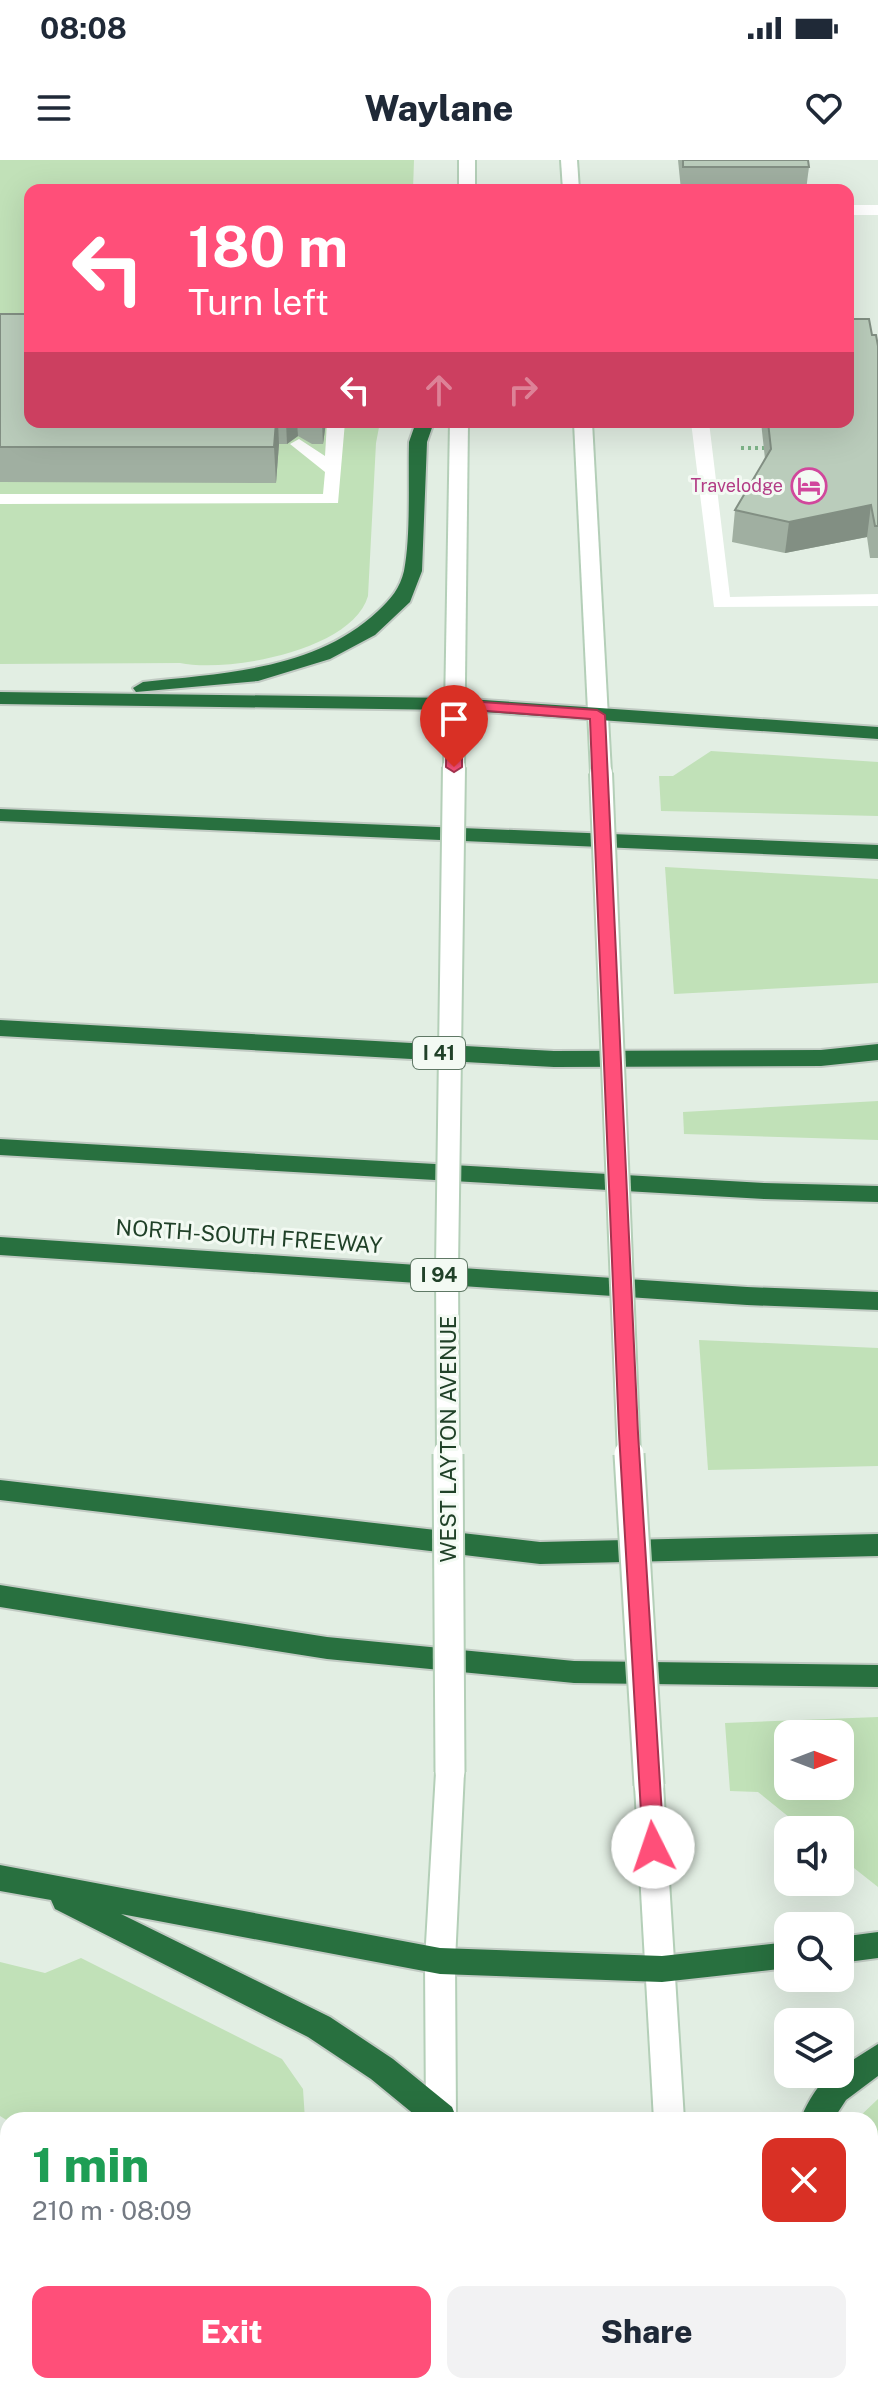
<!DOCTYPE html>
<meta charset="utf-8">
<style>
body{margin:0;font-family:"Public Sans",sans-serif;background:#f2f2f3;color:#1f2937;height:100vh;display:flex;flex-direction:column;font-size:30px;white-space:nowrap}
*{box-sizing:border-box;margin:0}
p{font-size:26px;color:#747a83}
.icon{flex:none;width:44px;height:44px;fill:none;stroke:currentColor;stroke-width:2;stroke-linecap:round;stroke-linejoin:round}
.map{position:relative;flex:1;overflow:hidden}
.sheet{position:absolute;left:0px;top:1952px;width:878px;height:282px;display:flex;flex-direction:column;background:#fff;border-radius:24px 24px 0 0;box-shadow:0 8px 32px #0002}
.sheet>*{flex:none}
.top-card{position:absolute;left:24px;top:24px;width:830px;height:244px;border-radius:16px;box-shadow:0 8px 32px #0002;background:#ff4f79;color:#fff;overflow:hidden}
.needle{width:52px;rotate:90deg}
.fabs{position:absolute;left:774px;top:1560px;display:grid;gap:16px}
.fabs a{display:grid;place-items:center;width:80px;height:80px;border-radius:16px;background:#fff;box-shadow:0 8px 32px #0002;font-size:40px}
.pin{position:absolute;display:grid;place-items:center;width:68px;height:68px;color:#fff;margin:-82px -34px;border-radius:50% 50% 50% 0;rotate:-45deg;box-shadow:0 0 8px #0007}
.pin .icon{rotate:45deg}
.me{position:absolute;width:88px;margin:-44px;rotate:356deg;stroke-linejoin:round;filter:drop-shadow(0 0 6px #0008)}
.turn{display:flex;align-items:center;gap:28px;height:168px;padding:0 32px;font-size:36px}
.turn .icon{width:104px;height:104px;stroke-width:2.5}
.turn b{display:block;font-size:56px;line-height:68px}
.lanes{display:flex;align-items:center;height:76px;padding:0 32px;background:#0003;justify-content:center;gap:40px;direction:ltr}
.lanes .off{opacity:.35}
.round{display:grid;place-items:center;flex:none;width:84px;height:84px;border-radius:16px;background:#f2f2f3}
.headline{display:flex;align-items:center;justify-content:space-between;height:136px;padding:0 32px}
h1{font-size:48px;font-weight:800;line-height:60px;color:#1e9e55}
.button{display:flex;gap:16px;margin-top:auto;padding:16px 32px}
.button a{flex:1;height:92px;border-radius:16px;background:#ff4f79;color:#fff;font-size:32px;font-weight:800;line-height:92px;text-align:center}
.button a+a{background:#f2f2f3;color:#1f2937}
.status{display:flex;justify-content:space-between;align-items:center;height:56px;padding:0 40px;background:#fff;direction:ltr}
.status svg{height:22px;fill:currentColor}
header{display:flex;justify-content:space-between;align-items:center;height:104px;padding:0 32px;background:#fff;font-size:36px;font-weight:800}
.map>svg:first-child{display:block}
.green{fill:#c1e1b8;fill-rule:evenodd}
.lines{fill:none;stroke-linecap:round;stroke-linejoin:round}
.secondary-casing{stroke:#b4cfb8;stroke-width:4}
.motorway-casing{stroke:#c1cac3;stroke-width:4}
.path{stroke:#7fb58a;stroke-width:4;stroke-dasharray:3 4;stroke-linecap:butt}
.service{fill:#fff;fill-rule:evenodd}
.secondary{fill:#fff;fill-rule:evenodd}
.motorway{fill:#28703f;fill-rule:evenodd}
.secondary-bridge-far1-casing{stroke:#b4cfb8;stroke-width:26;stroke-linecap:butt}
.secondary-bridge-casing{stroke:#b4cfb8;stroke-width:33;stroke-linecap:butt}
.secondary-bridge-far1{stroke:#fff;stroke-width:22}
.secondary-bridge{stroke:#fff;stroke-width:29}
.wall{fill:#a0afa1}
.shaded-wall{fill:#828f83}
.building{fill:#baccbb;stroke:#828f83;stroke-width:2}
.route{fill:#ff4f79;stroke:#a6334f;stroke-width:2}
.labels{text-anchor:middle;stroke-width:6;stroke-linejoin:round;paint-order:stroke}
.far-hotel-label{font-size:18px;fill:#b23c85;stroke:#f3faf3;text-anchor:end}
.shield{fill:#f3faf3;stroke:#5f7865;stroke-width:2}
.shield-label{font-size:20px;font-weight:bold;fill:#204128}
.street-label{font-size:22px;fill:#204128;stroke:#f3faf3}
</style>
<div class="status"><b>08:08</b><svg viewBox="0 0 49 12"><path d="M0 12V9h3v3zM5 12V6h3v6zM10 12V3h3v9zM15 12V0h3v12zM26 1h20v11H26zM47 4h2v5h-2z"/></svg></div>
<header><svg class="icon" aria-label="menu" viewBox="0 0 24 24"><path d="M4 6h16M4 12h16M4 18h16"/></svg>Waylane<svg class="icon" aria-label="heart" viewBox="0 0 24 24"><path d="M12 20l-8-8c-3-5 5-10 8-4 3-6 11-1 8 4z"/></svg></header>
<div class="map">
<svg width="878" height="2233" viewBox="0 0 878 2233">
<rect width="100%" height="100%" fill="#e2eee3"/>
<g class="green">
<path d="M 0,0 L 414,0 L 413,30 L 30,30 L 30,262 L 380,262 L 376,283 L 368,436 C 353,490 229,513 180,503 L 0,504 Z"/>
<path d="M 711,591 L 878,602 L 878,656 L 661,651 L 659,616 L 673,616 Z"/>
<path d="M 665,707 L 878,719 L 878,823 L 674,834 Z"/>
<path d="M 878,941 L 878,980 L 684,974 L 683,952 Z"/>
<path d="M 699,1180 L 878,1188 L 878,1306 L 708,1310 Z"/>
<path d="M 878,1557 L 878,1727 L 840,1697 L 840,1670 L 805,1670 L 758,1632 L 730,1631 L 725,1563 ZM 840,1574 L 840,1626 L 788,1626 L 788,1574 Z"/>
<path d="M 81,1798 L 282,1899 L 303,1929 L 305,1960 L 8,1961 L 0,1956 L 0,1802 L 45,1813 Z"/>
<path d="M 878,1939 L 878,2233 L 835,2233 L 835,2226 L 870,2226 L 870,1960 L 856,1960 Z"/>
<path d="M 176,2226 L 316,2226 L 316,2233 L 175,2233 Z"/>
</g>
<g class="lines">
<defs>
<g id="secondary">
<rect x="459" y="0" width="16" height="30"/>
<path d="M 561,0 L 577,0 L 579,30 L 563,30 Z"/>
<path d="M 450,262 L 468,262 L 464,607 L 454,613 L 444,607 Z"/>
<path d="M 574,262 L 592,262 L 611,613 L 601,619 L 591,613 Z"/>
<path d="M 450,1600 L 460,1604 L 464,1612 L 455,1801 L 456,1960 L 426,1960 L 425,1801 L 436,1612 L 440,1604 Z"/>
<path d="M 649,1613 L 659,1616 L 663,1625 L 684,1960 L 654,1960 L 635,1625 L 639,1616 Z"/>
<rect x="424" y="2226" width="32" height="7"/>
<rect x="666" y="2226" width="32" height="7"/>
</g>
<g id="motorway">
<path d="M 416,262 L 434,262 L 427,282 L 422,411 L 410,442 L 375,475 L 330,499 L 258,521 L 136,532 L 133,528 L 143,522 C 225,513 315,510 378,451 C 391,439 400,428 404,411 C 411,375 408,320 409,282 Z"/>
<path d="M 0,532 L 454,538 L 878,567 L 878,579 L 454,550 L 0,544 Z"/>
<path d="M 0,649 L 878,685 L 878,699 L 0,661 Z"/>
<path d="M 0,860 L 554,891 L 821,890 L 878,884 L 878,900 L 821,906 L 554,907 L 0,876 Z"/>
<path d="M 0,979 L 764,1023 L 878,1026 L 878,1042 L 764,1039 L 0,995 Z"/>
<path d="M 0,1077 L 747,1127 L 878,1132 L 878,1150 L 747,1145 L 0,1095 Z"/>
<path d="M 0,1320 L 540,1382 L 878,1374 L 878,1396 L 540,1404 L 0,1340 Z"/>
<path d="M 0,1425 L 327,1477 L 574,1501 L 878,1505 L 878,1527 L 574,1523 L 327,1499 L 0,1447 Z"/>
<path d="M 0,1705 L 440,1788 L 662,1796 L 788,1782 L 788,1808 L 662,1822 L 440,1814 L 121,1754 L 330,1857 L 393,1899 L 452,1947 L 456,1957 L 455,1960 L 421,1960 L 371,1919 L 308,1877 L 55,1749 L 51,1740 L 0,1731 Z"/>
<path d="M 878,1772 L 878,1798 L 840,1803 L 840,1777 Z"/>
<path d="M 878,1884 L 878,1916 L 846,1940 L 833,1960 L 800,1960 C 807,1944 821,1914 840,1914 L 840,1908 Z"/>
<path d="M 739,2226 L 771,2226 L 772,2233 L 740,2233 Z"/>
</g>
</defs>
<use href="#secondary" class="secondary-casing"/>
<use href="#motorway" class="motorway-casing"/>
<path class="path" d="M 741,288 L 764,288"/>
<g class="service">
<rect x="848" y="45" width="30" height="10"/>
<path d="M 327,262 L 345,262 L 338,343 L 0,344 L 0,334 L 323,334 L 325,312 L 290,284 L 299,279 L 325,296 Z"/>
<path d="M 691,262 L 709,262 L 730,437 L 878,434 L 878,446 L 714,447 Z"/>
<path d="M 0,2072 L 8,2075 L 8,2105 L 0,2102 Z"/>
<path d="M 69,2226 L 101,2226 L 100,2233 L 68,2233 Z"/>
</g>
<use href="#secondary" class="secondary"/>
<use href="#motorway" class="motorway"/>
<defs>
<g id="secondary-bridge-far1">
<path d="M 601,613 L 629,1296"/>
<path d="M 448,1296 L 447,1108 L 454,607"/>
</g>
<g id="secondary-bridge">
<path d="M 448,1294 L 450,1612"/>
<path d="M 629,1294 L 649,1625"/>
</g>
</defs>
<use href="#secondary-bridge-far1" class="secondary-bridge-far1-casing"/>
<use href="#secondary-bridge" class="secondary-bridge-casing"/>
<use href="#secondary-bridge-far1" class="secondary-bridge-far1"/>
<use href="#secondary-bridge" class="secondary-bridge"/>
</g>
<g class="wall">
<path d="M 678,0 L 808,0 L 809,7 L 806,30 L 681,30 Z"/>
<path d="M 0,154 L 30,262 L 326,262 L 323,284 L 312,284 L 298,276 L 287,284 L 279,284 L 276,323 L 0,322 Z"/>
<path d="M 872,175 L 878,186 L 878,398 L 870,398 L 867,377 L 785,393 L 732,382 L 735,350 L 765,299 L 761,262 L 848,262 Z"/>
</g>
<g class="shaded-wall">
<path d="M 276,262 L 278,262 L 279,284 L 276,323 L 274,287 Z"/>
<path d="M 286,262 L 297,262 L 298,276 L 287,284 Z"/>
<path d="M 322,262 L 326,262 L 323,284 Z"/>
<path d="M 871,345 L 867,377 L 785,393 L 789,362 Z"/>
</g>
<g class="building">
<path d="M 683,0 L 808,0 L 809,7 L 683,7 Z"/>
<path d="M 0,154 L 30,154 L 30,262 L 276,262 L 274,287 L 0,287 Z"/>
<path d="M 848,159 L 869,159 L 872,175 L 876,175 L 878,186 L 878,366 L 875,366 L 871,345 L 789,362 L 735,350 L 771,289 L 768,262 L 848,262 Z"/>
</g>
<path class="route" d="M 454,540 L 597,550 L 605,555 L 638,1273 L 664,1687 L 661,1693 L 653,1696 L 646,1693 L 643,1687 L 619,1273 L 590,559 L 462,549 L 462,607 L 454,612 L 446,607 L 447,544 Z"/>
<defs>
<symbol id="hotel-ring" viewBox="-11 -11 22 22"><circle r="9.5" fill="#f3faf3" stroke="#d1479c" stroke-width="1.5"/><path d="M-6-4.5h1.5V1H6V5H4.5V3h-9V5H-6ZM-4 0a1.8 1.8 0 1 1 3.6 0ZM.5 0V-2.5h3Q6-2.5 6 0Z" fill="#d1479c"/></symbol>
</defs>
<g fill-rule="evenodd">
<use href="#hotel-ring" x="789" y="306" width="40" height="40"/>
</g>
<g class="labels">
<g class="far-hotel-label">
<text x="783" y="332">Travelodge</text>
</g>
<g class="shield">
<rect x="413" y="877" width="52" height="32" rx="6"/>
<rect x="411" y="1099" width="56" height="32" rx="6"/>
</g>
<g class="shield-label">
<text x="439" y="900">I 41</text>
<text x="439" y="1122">I 94</text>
</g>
<g class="street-label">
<text transform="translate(249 1076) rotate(4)" y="8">NORTH-SOUTH FREEWAY</text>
<text transform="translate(448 1279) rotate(-90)" y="8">WEST LAYTON AVENUE</text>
</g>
</g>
</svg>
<div class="fabs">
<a><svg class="needle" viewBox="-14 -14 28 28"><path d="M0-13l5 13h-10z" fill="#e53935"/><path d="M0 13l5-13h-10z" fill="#747a83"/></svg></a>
<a><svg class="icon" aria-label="sound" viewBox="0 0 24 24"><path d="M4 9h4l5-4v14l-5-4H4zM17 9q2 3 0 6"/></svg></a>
<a><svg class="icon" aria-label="search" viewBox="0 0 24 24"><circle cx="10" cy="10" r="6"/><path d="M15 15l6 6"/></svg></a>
<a><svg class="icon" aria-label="layers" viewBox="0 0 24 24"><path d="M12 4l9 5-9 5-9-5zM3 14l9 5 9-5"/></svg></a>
</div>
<div class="pin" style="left:454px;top:607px;background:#d93025"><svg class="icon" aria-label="arrive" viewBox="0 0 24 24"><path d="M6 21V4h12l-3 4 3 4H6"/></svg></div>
<svg class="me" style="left:653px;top:1687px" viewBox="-20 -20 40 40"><circle r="19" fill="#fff"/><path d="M0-13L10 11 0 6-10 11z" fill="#ff4f79"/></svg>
<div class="top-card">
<div class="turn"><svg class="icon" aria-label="left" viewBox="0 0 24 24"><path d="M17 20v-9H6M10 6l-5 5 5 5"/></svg><div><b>180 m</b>Turn left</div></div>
<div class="lanes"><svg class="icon" aria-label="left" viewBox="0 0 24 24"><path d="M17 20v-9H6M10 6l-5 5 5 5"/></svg><svg class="icon off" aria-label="ahead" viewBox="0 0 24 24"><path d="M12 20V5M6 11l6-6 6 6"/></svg><svg class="icon off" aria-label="right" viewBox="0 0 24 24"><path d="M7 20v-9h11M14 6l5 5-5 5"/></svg></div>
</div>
<section class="sheet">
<div class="headline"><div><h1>1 min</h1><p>210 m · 08:09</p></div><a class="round" style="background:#d93025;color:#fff"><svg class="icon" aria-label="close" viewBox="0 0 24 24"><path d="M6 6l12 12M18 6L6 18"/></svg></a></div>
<div class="button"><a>Exit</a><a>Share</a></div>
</section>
</div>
